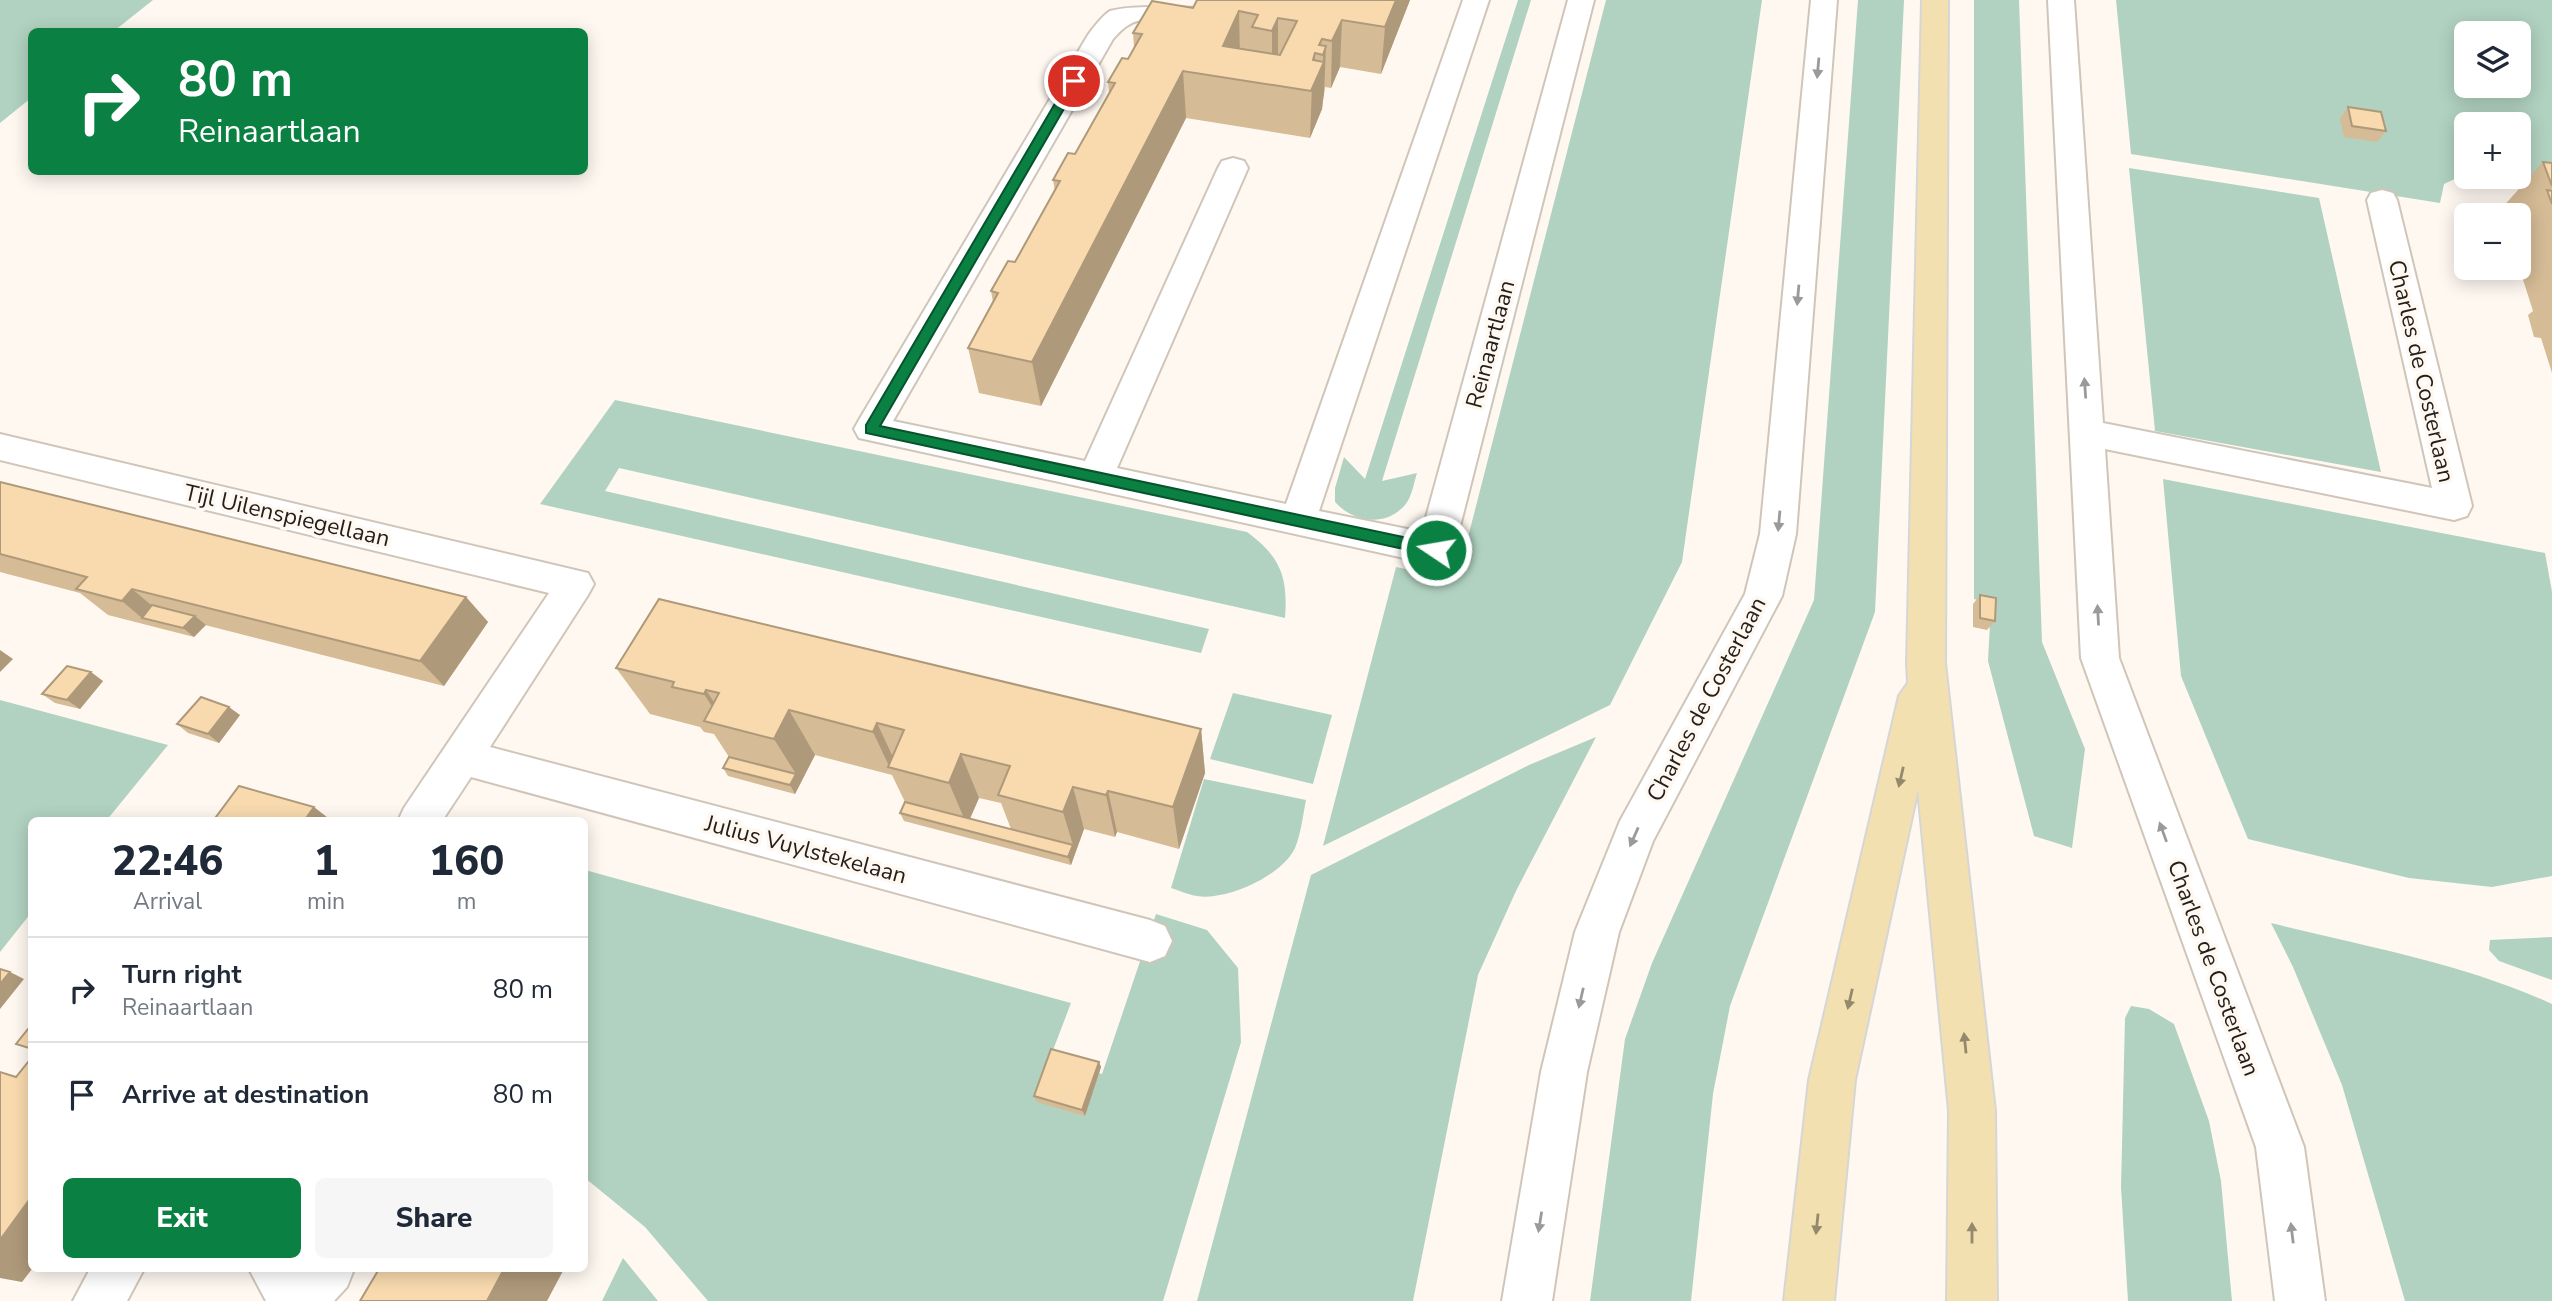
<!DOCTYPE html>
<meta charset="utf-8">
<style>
body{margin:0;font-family:"Nunito Sans",sans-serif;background:#f6f6f7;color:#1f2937;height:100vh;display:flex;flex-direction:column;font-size:26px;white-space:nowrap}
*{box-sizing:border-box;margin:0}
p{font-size:23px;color:#747a83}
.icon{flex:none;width:38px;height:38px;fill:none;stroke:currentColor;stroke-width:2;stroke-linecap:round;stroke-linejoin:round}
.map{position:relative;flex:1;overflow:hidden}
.details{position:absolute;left:28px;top:817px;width:560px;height:455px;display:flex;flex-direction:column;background:#fff;border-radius:10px;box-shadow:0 4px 18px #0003}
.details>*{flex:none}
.hud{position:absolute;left:28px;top:28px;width:560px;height:147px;border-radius:10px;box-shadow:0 4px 18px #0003;background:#0b8043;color:#fff;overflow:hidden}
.fabs{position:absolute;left:2454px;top:21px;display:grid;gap:14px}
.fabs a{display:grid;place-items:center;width:77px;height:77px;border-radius:10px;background:#fff;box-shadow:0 4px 18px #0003;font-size:35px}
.pin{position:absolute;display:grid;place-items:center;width:60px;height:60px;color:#fff;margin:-30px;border:4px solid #fff;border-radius:50%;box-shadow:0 2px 7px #0007}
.me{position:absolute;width:77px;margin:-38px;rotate:282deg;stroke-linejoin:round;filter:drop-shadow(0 0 5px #0008)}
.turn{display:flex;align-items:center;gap:24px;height:147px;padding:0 35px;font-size:32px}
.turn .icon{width:91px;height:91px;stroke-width:2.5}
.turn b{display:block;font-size:49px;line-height:60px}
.eta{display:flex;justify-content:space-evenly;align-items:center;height:119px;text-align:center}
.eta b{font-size:42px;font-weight:800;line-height:49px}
.action{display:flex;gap:14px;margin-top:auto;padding:14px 35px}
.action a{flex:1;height:80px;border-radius:10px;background:#0b8043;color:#fff;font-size:28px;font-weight:800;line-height:80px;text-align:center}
.action a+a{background:#f6f6f7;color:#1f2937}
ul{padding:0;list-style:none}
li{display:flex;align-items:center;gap:21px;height:105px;padding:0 35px;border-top:2px solid #e0e1e3}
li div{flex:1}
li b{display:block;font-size:26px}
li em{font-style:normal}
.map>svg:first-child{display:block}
.green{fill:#b1d2c1;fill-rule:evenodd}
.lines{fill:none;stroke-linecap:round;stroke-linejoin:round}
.minor-casing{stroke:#d0c5b9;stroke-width:4}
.major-casing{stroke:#d7d6d6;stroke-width:4}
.minor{fill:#fff;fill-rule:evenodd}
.major{fill:#f2e0b0;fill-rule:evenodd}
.wall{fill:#d5bb96;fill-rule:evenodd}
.shaded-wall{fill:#ae997a}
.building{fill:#f8daae;stroke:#ae997a;stroke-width:2;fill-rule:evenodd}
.oneway{fill:#9c9a98}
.oneway2{fill:#94896c}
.route{fill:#0b8043;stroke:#07532c;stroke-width:2}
.labels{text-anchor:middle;stroke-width:7;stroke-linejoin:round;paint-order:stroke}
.street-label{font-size:23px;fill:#221e1a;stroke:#fff8f1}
</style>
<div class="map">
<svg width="2552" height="1301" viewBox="0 0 2552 1301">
<rect width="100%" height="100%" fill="#fff8f1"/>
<g class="green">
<path d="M 0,0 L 153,0 L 114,31 L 32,32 L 31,98 L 0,123 Z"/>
<path d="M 1518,0 L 1531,0 L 1382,481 L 1417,473 C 1414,482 1412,497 1405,505 C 1386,527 1354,523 1335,502 L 1335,488 L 1344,457 L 1365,479 Z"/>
<path d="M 1606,0 L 1762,0 L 1682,562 L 1610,705 L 1323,846 L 1396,567 L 1457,580 Z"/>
<path d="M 1858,0 L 1904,0 L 1875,612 L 1730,1006 L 1713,1094 L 1691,1301 L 1590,1301 L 1625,1039 L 1652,963 L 1814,600 Z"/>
<path d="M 1974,0 L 2019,0 L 2042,642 L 2085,749 L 2072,848 L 2034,836 L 1988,661 L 1991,604 L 1974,599 Z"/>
<path d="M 2116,0 L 2552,0 L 2552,191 L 2459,177 L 2444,184 L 2440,203 L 2131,154 ZM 2466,33 L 2518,33 L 2518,86 L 2466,86 ZM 2466,124 L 2518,124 L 2518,177 L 2466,177 Z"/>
<path d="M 2129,168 L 2319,198 L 2381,472 L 2155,431 Z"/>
<path d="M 615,400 L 1247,532 C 1281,557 1288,577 1285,618 L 619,468 L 605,491 L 1209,629 L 1201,653 L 540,504 Z"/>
<path d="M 2163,479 L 2545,553 L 2552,592 L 2552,876 L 2492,887 L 2409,878 L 2248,839 L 2181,676 Z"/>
<path d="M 1233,693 L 1332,715 L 1313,784 L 1210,759 Z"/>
<path d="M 0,700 L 168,745 L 106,821 L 32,821 L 31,913 L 0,952 Z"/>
<path d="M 1596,737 L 1516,891 L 1478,975 L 1413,1301 L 1197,1301 L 1311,875 L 1529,765 Z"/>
<path d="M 1204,779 L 1306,800 C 1303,815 1301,834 1295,848 C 1282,876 1226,901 1197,896 C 1188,895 1179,890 1171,888 Z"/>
<path d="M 585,870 L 1071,1003 L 1050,1058 L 1102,1074 L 1156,914 L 1207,930 L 1238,968 L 1241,1042 L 1163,1301 L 708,1301 L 645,1227 L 585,1178 Z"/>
<path d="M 2271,923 C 2363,946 2466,964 2552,1004 L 2552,1301 L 2405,1301 L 2342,1085 L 2293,967 Z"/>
<path d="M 2552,937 L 2552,980 L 2499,961 L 2489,950 L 2490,940 Z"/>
<path d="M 2131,1006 L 2149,1009 L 2174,1024 L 2209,1121 L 2221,1181 L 2232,1301 L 2128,1301 L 2121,1187 L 2125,1018 Z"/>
<path d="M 623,1258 L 658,1301 L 602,1301 Z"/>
</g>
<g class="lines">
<defs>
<g id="minor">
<path d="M 1281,0 L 1318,0 C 1296,33 1179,18 1141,20 C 1128,23 1122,29 1113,39 L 893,421 L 1085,461 L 1218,168 L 1222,161 L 1233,158 L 1244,161 L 1248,168 L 1117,468 L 1286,504 L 1463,0 L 1489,0 L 1319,511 L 1422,532 L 1568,0 L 1594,0 L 1454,550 L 1449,560 L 1436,565 L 859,438 L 854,429 L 859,420 L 1088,35 C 1094,27 1102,16 1110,11 C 1149,0 1234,17 1281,0 Z"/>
<path d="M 1811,0 L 1837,0 L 1796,534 L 1782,596 L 1653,841 L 1619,932 L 1587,1072 L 1552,1301 L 1502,1301 L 1541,1072 L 1575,932 L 1620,821 L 1745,594 L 1760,534 Z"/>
<path d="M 2048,0 L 2074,0 L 2103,423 L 2432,488 L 2367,200 L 2371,193 L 2382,190 L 2393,193 L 2397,200 L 2472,506 L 2467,516 L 2454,520 L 2105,449 L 2119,658 L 2304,1147 L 2325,1301 L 2275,1301 L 2256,1147 L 2081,658 Z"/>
<path d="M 0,434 L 588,573 L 594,584 L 588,595 L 490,747 L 1150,920 L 1165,926 L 1172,941 L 1165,956 L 1150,962 L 471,777 L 442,821 L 398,821 L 404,808 L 549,593 L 0,460 Z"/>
<path d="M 90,1269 L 144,1269 L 127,1301 L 73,1301 Z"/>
<path d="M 249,1269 L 354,1269 L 347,1287 L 334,1301 L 266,1301 Z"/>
</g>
<path id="major" d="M 1922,0 L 1948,0 L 1945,663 L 1995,1111 L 1997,1301 L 1947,1301 L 1949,1111 L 1918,789 L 1855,1080 L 1834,1301 L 1784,1301 L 1809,1080 L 1899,696 L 1908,683 L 1907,663 Z"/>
</defs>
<use href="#minor" class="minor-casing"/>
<use href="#major" class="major-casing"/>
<use href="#minor" class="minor"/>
<use href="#major" class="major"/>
</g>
<g class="wall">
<path d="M 1197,0 L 1410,0 L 1381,74 L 1340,67 L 1331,88 L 1325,87 L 1322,109 L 1310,138 L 1186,118 L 1041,406 L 979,393 L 968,348 L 993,302 L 991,291 L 1015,262 L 1055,191 L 1053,180 L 1075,154 L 1109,93 L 1108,82 L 1128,59 L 1134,47 L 1133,33 L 1193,8 Z"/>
<path d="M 2348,107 L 2386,131 L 2377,142 L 2344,137 L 2340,118 Z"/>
<path d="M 2543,162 L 2552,163 L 2552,373 L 2541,338 L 2534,337 L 2528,315 L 2533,311 L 2518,264 L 2518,215 L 2503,215 L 2501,209 Z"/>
<path d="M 0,482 L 466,597 L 488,622 L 444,686 L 205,625 L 194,637 L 108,615 L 80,593 L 0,572 Z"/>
<path d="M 1980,595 L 1995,621 L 1987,630 L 1973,627 L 1973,604 Z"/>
<path d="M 616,668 L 1201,729 L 1205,773 L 1179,849 L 1117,832 L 1115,837 L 1084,829 L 1071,865 L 904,821 L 900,813 L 905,802 L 892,775 L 815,755 L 795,794 L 728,776 L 723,768 L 729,757 L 714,734 L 704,732 L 700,727 L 650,714 ZM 979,798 L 1001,803 L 1011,829 L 970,819 Z"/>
<path d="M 103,681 L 80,709 L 55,703 L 42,694 Z"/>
<path d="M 240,715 L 219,743 L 188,733 L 177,724 Z"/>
<path d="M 1099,1062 L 1101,1067 L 1085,1116 L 1037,1102 L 1034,1096 Z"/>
</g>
<g class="shaded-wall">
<path d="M 1396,0 L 1410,0 L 1381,74 L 1385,27 Z"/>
<path d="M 1239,11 L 1240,59 L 1223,46 Z"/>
<path d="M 1278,18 L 1278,65 L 1272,78 L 1272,31 Z"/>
<path d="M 1342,20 L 1340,67 L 1331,88 L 1332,41 Z"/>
<path d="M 1326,46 L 1324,94 L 1323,99 L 1322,109 L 1310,138 L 1313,60 L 1315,53 L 1315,83 L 1323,65 L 1323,55 Z"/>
<path d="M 1183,71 L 1186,118 L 1041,406 L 1032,362 Z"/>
<path d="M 132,589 L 163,615 L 142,618 L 122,601 Z"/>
<path d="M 466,597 L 488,622 L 444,686 L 420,661 Z"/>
<path d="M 195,616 L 206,625 L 194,637 L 183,628 Z"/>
<path d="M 0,650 L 13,659 L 0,672 Z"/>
<path d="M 91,672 L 103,681 L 80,709 L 67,700 Z"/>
<path d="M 706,690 L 731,728 L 725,727 L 704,694 Z"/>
<path d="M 229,707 L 240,715 L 219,743 L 208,734 Z"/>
<path d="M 789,710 L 815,755 L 795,794 L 790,785 L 796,774 L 774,739 Z"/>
<path d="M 877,723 L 898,768 L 890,768 L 873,732 Z"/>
<path d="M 1201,729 L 1205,773 L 1179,849 L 1173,807 Z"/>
<path d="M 961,754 L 979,798 L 967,825 L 949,783 Z"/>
<path d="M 1073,787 L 1084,829 L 1071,865 L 1068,857 L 1073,845 L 1063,812 Z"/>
<path d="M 1108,791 L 1117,832 L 1115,837 L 1106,795 Z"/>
<path d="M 314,807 L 332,821 L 304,821 Z"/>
<path d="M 10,972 L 24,979 L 0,1009 L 0,984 Z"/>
<path d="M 1099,1062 L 1101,1067 L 1085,1116 L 1082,1110 Z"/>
<path d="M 32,1196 L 32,1269 L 22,1282 L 0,1278 L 0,1240 Z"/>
<path d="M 504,1269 L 564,1269 L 547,1301 L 487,1301 Z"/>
</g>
<g class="building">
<path d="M 1197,0 L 1396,0 L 1385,27 L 1342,20 L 1332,41 L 1322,39 L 1319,45 L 1326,46 L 1323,55 L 1315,53 L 1313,60 L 1324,62 L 1311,91 L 1183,71 L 1032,362 L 968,348 L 998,293 L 991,291 L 1008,261 L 1015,262 L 1060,181 L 1053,180 L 1068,153 L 1075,154 L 1115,83 L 1108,82 L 1122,58 L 1128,59 L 1142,34 L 1133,33 L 1152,1 L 1193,8 ZM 1239,11 L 1258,15 L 1252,27 L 1272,31 L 1278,18 L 1297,21 L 1280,55 L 1223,46 Z"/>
<path d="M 2348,107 L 2381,112 L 2386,131 L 2352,126 Z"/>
<path d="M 2543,162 L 2552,163 L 2552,186 Z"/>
<path d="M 2547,190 L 2552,191 L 2552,204 Z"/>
<path d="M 0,482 L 466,597 L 420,661 L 132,589 L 122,601 L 76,589 L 87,577 L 0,554 Z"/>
<path d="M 1980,595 L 1996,598 L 1995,621 L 1980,618 Z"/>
<path d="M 659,599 L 1201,729 L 1173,807 L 1108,791 L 1106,795 L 1073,787 L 1063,812 L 998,795 L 1010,766 L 961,754 L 949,783 L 888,767 L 904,730 L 877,723 L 873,732 L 789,710 L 774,739 L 704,721 L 719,693 L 706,690 L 704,694 L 672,687 L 674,682 L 616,668 Z"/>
<path d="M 152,605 L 195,616 L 183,628 L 142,618 Z"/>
<path d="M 67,666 L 91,672 L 67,700 L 42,694 Z"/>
<path d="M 201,697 L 229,707 L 208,734 L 177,724 Z"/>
<path d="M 729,757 L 796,774 L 790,785 L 723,768 Z"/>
<path d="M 239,786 L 314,807 L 304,821 L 213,821 Z"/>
<path d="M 905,802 L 1073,845 L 1068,857 L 900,813 Z"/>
<path d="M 0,969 L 10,972 L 0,984 Z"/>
<path d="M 32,1024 L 32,1049 L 16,1044 Z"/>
<path d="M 1051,1049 L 1099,1062 L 1082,1110 L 1034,1096 Z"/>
<path d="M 32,1057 L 32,1196 L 0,1240 L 0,1072 L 16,1077 Z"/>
<path d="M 379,1269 L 504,1269 L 487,1301 L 360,1301 Z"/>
</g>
<defs><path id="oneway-solid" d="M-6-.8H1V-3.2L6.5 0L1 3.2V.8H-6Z" transform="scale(1.75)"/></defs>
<g class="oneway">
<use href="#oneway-solid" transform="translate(1818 68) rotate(95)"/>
<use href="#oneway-solid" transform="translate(1798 295) rotate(95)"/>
<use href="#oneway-solid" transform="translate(2085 388) rotate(-94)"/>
<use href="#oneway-solid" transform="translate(1779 521) rotate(95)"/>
<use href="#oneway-solid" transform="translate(2098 615) rotate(-93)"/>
<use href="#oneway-solid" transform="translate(2163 832) rotate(-110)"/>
<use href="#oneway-solid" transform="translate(1634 837) rotate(114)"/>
<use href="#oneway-solid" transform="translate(1581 998) rotate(103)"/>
<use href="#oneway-solid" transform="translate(1540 1222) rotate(99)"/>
<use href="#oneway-solid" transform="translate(2292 1233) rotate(-97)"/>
</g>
<g class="oneway2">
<use href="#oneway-solid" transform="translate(1901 777) rotate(103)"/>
<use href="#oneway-solid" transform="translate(1850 999) rotate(103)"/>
<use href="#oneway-solid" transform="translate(1965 1043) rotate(-96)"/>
<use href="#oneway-solid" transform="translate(1817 1224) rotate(96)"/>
<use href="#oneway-solid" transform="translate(1972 1233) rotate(-90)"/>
</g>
<path class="route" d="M 1070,78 L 1080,81 L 880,426 L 1436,544 L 1441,546 L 1443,550 L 1441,555 L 1436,556 L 866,433 L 866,425 Z"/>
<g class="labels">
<g class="street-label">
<text transform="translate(1490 344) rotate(-75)" y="8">Reinaartlaan</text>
<text transform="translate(2422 371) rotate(77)" y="8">Charles de Costerlaan</text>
<text transform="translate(287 515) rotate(13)" y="8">Tijl Uilenspiegellaan</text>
<text transform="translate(1706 699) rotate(-62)" y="8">Charles de Costerlaan</text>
<text transform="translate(806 849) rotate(15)" y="8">Julius Vuylstekelaan</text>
<text transform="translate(2214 968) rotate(70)" y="8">Charles de Costerlaan</text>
</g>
</g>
</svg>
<div class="fabs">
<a><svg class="icon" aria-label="layers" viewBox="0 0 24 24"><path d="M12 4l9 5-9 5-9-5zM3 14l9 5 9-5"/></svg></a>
<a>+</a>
<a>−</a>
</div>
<div class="pin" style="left:1074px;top:81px;background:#d93025"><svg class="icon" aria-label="arrive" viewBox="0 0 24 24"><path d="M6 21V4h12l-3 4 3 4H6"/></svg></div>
<svg class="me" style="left:1436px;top:550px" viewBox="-20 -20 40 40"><circle r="17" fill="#0b8043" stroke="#fff" stroke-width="3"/><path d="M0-11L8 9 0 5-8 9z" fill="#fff"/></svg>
<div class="hud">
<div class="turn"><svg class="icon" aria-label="right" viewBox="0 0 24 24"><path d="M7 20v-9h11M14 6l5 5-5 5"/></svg><div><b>80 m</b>Reinaartlaan</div></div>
</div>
<section class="details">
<div class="eta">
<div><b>22:46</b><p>Arrival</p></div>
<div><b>1</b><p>min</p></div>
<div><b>160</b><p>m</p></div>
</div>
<ul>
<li><svg class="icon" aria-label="right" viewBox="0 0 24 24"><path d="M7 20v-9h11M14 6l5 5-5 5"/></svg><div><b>Turn right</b><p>Reinaartlaan</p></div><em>80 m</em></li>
<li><svg class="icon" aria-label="arrive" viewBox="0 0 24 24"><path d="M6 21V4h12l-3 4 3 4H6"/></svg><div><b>Arrive at destination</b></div><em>80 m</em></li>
</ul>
<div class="action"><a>Exit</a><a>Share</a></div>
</section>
</div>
